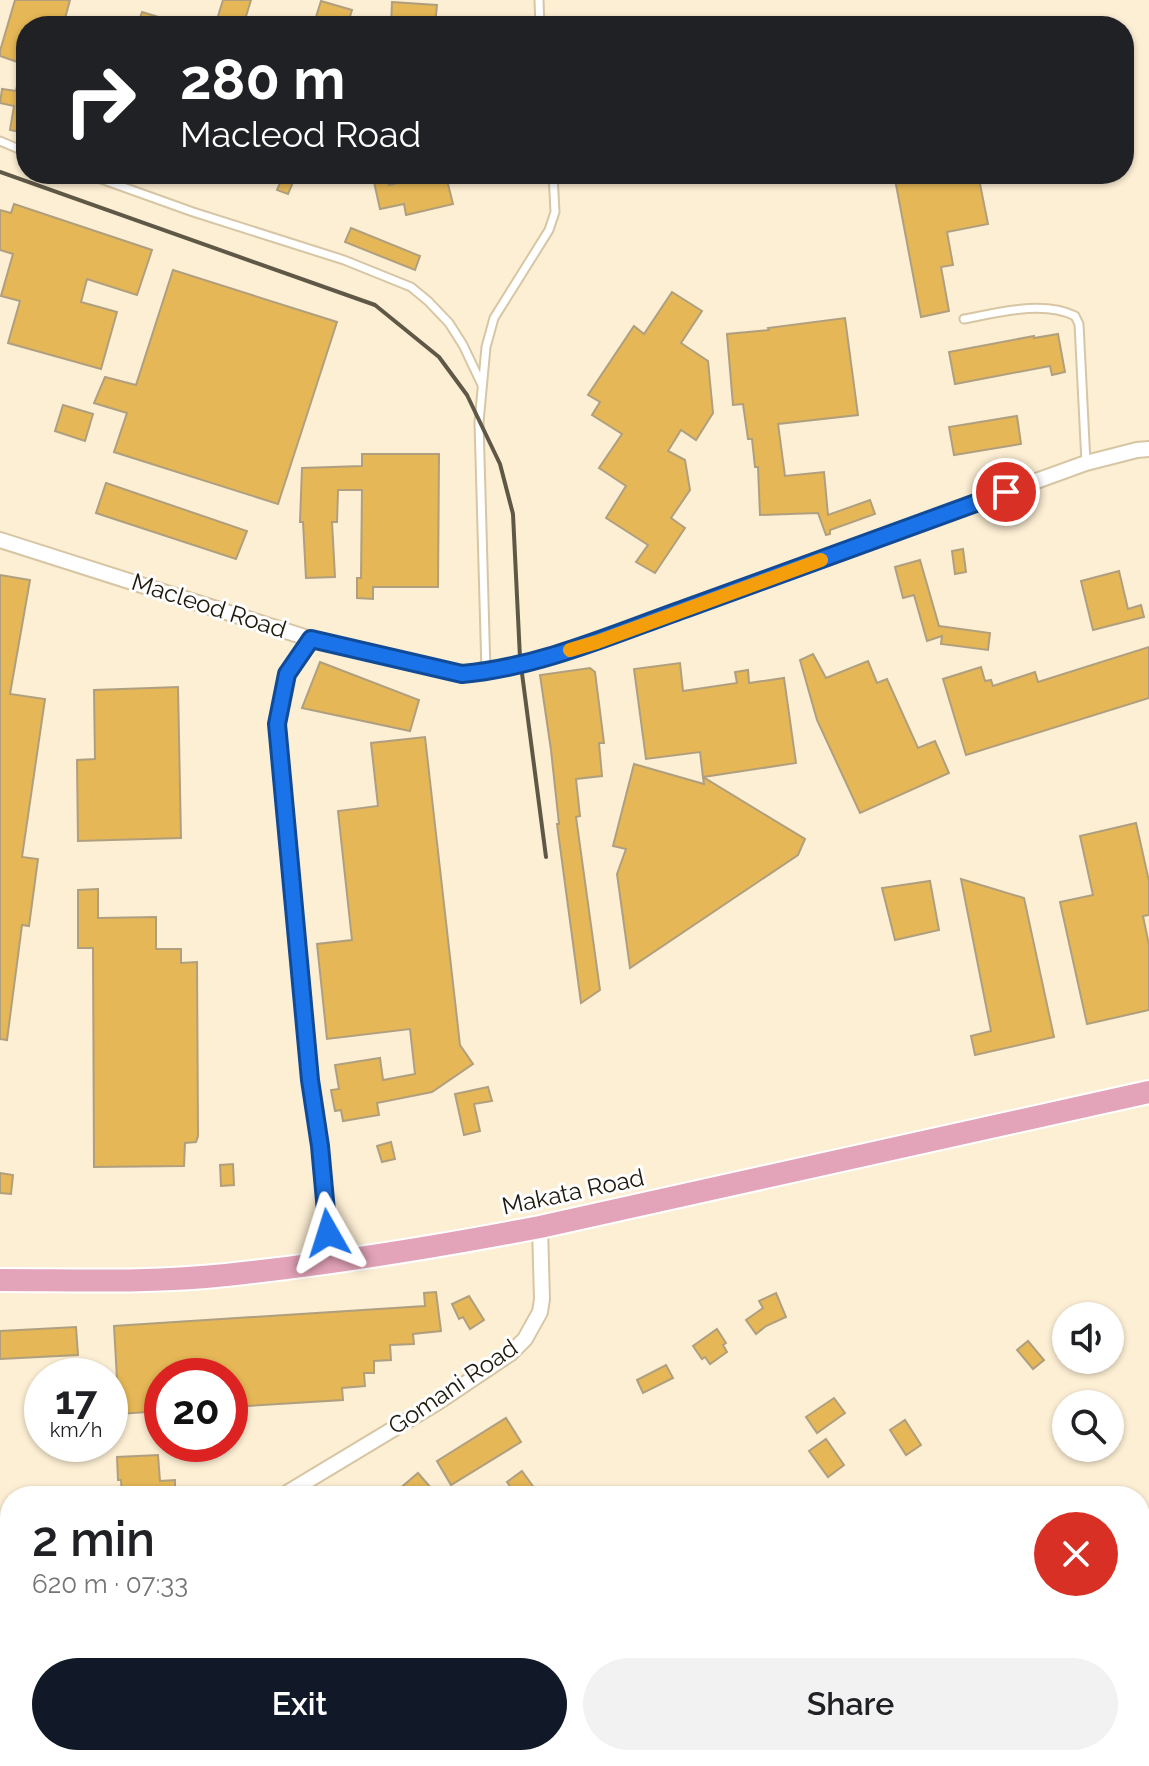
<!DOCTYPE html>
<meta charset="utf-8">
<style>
body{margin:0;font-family:Raleway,sans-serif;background:#f2f2f2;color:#202124;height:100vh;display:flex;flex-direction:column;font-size:30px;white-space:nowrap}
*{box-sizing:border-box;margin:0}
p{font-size:26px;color:#757577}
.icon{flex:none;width:44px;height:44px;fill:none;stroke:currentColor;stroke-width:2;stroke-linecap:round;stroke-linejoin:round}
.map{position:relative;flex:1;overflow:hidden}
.details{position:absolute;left:0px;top:1486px;width:1150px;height:280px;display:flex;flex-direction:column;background:#fff;border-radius:32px 32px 0 0;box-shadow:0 2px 6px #0004}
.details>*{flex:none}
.hud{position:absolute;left:16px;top:16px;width:1118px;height:168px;border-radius:32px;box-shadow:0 2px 6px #0004;background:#202124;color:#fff;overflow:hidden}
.tools{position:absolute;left:1052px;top:1302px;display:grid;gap:16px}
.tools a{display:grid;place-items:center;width:72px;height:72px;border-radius:50%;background:#fff;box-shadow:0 2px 6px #0004;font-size:40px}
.speed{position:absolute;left:24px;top:1358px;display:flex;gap:16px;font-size:40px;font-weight:700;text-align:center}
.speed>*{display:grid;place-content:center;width:104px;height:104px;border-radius:50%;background:#fff;box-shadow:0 2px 6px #0004;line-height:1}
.speed small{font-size:20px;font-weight:400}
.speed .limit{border:12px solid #d22;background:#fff;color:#111}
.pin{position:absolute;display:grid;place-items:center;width:68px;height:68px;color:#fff;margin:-34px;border:4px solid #fff;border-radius:50%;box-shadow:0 2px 8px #0007}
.me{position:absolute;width:88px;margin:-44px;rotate:354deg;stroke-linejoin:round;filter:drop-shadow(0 0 6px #0008)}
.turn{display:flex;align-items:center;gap:28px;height:168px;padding:0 32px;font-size:36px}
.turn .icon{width:104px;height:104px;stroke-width:2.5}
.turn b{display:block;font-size:56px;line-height:68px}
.round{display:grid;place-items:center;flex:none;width:84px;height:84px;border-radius:42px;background:#f2f2f2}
.head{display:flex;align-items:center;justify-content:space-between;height:136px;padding:0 32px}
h1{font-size:48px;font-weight:600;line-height:60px}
.primary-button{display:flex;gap:16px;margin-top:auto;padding:16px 32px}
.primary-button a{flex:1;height:92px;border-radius:48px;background:#111827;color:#fff;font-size:32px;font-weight:600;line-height:92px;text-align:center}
.primary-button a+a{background:#f2f2f2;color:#202124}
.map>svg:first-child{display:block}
.education{fill:#f0e1f4}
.building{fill:#e5b756;stroke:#b09f7f;stroke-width:2}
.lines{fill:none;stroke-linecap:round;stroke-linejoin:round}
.lane-casing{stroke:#d7c6a4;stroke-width:11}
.street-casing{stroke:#d7c6a4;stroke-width:18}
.primary-casing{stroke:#fff;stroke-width:26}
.lane{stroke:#fff;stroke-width:7}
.street{stroke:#fff;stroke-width:14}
.primary{stroke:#e3a3b8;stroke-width:22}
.rail{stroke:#605847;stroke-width:4}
.route-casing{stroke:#114b97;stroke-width:20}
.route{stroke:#1a73e8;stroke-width:14}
.slow{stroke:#f59e0b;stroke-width:14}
.labels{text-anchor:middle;stroke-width:6;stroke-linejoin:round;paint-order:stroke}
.street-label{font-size:24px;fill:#1f190d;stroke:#fefefe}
</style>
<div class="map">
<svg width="1149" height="1766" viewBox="0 0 1149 1766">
<rect width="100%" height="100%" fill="#fdefd4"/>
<rect class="education" x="993" y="1756" width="128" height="10"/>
<g class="building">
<path d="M 15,0 L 70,0 L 63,26 L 26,26 L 26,65 L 0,56 L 0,51 Z"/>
<path d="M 223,0 L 251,0 L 243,26 L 215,26 Z"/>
<path d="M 321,1 L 352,10 L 347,26 L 338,26 L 315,20 Z"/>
<path d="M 392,2 L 437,5 L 435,26 L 391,26 Z"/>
<path d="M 142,12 L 178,23 L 178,26 L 137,26 Z"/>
<path d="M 21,68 L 26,69 L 26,133 L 10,130 L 14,106 L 0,103 L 2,89 L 16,91 Z"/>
<path d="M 894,174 L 978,174 L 988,224 L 947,232 L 953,265 L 941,267 L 949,311 L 921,317 Z"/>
<path d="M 283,176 L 294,180 L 288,194 L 277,190 Z"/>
<path d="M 446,176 L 453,204 L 406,215 L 404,204 L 380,209 L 374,182 L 387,179 L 389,185 L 421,177 L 423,181 Z"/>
<path d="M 14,204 L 152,250 L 137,295 L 87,279 L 81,302 L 117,312 L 101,369 L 8,343 L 20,301 L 1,296 L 13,254 L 0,250 L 0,210 L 11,213 Z"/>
<path d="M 351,228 L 420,256 L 415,270 L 345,242 Z"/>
<path d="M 173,270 L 337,322 L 278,504 L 114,452 L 127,413 L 94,403 L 105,377 L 136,385 Z"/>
<path d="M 672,292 L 702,311 L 681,343 L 708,361 L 713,413 L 696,440 L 681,430 L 668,451 L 685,460 L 690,490 L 671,518 L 685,528 L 655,573 L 636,562 L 648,545 L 606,518 L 626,486 L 599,468 L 622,434 L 592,415 L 600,402 L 588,395 L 634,326 L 644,334 Z"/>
<path d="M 845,318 L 858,415 L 778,424 L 785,476 L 824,472 L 828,515 L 870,500 L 875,514 L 830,530 L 830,534 L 826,535 L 818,513 L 760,515 L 758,467 L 755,467 L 752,439 L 748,439 L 743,404 L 733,405 L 727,334 L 769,330 L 768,328 Z"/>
<path d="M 1058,334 L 1065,372 L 1052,375 L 1050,366 L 955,384 L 949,352 L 1034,336 L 1034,338 Z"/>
<path d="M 63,405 L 93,414 L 85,441 L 55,431 Z"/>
<path d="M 1017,416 L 1021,444 L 954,455 L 949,427 Z"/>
<path d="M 362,454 L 439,454 L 438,587 L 373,587 L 373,599 L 357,598 L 357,578 L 361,578 L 362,490 L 338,490 L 337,522 L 332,522 L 335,577 L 306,578 L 303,522 L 300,522 L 302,468 L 362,466 Z"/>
<path d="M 106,483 L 247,531 L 236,559 L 96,513 Z"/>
<path d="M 963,549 L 966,572 L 955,574 L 952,551 Z"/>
<path d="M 920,560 L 939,626 L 990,633 L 988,650 L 941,644 L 942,636 L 927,641 L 914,595 L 903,598 L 895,567 Z"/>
<path d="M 1119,571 L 1128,609 L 1141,605 L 1144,617 L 1093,630 L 1081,581 Z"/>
<path d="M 0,575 L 30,580 L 10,694 L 45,699 L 22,857 L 38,859 L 29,926 L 22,925 L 7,1040 L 0,1039 Z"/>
<path d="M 1149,647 L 1149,698 L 966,755 L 943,679 L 981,667 L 985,681 L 991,680 L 993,686 L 1035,672 L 1038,682 Z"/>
<path d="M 813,654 L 826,678 L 868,661 L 877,683 L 887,679 L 918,748 L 935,741 L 949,773 L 860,813 L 817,720 L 800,660 Z"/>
<path d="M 320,662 L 419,700 L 410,731 L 302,708 Z"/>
<path d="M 680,663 L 683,691 L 737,683 L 735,672 L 748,670 L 749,683 L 784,678 L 796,763 L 703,777 L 700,752 L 646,759 L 634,669 Z"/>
<path d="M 590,668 L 595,672 L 604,743 L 599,743 L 602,776 L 576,779 L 580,816 L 576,817 L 600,990 L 581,1003 L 557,824 L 559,824 L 551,750 L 540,675 Z"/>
<path d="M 178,687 L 181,838 L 78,841 L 77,760 L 95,759 L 94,690 Z"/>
<path d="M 425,737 L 460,1045 L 473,1064 L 432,1092 L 377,1103 L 379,1115 L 343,1121 L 341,1110 L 335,1111 L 331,1090 L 339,1089 L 335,1065 L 380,1058 L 383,1080 L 415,1074 L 410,1029 L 327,1039 L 317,944 L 352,940 L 338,811 L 378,806 L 371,743 Z"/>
<path d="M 634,764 L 704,784 L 703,777 L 805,839 L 798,855 L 630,968 L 617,874 L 626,849 L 613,846 Z"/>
<path d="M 1136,823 L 1149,881 L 1149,915 L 1143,916 L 1149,945 L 1149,1010 L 1087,1024 L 1060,902 L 1093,895 L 1080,836 Z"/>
<path d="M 961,879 L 1024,898 L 1054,1037 L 975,1055 L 971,1036 L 991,1031 Z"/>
<path d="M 930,881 L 939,930 L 895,940 L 882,888 Z"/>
<path d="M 98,889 L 98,918 L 156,917 L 156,949 L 181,949 L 181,963 L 197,962 L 198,1136 L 196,1142 L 185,1143 L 184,1166 L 94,1167 L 93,948 L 78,948 L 78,890 Z"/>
<path d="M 488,1087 L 492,1101 L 474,1104 L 480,1131 L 464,1135 L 455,1094 Z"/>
<path d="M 391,1142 L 395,1159 L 382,1162 L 377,1146 Z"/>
<path d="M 233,1164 L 234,1185 L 221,1186 L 220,1165 Z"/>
<path d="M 0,1173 L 13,1175 L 11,1194 L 0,1193 Z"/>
<path d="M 436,1292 L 441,1331 L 413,1334 L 414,1344 L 390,1345 L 391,1360 L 374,1361 L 374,1373 L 364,1373 L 365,1386 L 342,1388 L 343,1400 L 230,1407 L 230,1376 L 162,1376 L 162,1411 L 119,1414 L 114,1326 L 425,1306 L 424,1293 Z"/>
<path d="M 776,1293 L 786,1317 L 766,1326 L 756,1334 L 746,1320 L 763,1308 L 759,1301 Z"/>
<path d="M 469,1296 L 484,1320 L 470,1329 L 463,1317 L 459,1319 L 452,1304 Z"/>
<path d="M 76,1327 L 78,1355 L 0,1359 L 0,1331 Z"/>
<path d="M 717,1329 L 726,1343 L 723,1345 L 727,1352 L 710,1364 L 705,1357 L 702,1359 L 693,1346 Z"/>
<path d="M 1028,1341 L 1044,1360 L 1033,1369 L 1017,1350 Z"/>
<path d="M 666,1365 L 673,1378 L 643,1393 L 637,1380 Z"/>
<path d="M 834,1398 L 845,1413 L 817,1433 L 806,1417 Z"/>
<path d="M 506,1418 L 521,1442 L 451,1485 L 437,1461 Z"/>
<path d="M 905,1420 L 921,1445 L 906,1455 L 890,1430 Z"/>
<path d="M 826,1439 L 844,1465 L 828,1477 L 809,1451 Z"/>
<path d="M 158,1455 L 160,1481 L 175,1480 L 175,1496 L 122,1496 L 121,1480 L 118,1480 L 117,1457 Z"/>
<path d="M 522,1471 L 540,1496 L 517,1496 L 507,1482 Z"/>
<path d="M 418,1473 L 438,1496 L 391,1496 Z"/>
</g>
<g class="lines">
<defs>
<g id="lane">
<path d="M 539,0 L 540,26"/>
<path d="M 0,141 L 26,152"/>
<path d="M 87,174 L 193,212 L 344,260 L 411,287 L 428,301 L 449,323 L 463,345 L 482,385"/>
<path d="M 964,319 C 997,313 1043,300 1075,316 L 1079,324 L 1086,463"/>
<path d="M 311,639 L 287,674 L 277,724 L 310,1080 L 320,1146 L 331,1257"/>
<path d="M 486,672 L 479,422 L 486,347 L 494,318 L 549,230 L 555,212 L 553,174"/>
</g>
<g id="street">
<path d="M 0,540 L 311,639 L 462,674 C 530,668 596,642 660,617 L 1086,463 L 1137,450 L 1149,449"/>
<path d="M 282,1496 L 438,1402 L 511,1353 L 525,1339 L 540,1312 L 542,1299 L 540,1227"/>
<path d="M 0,1664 L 10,1660"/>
<path d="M 69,1756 L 72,1766"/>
</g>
<path id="primary" d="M 0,1280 C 75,1280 151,1283 226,1275 C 331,1264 436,1247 540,1227 L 1149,1092"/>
</defs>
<use href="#lane" class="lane-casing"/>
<use href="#street" class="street-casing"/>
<use href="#primary" class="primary-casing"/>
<use href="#lane" class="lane"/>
<use href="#street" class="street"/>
<use href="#primary" class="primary"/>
<path class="rail" d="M 0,172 L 375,305 L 439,357 L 467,395 L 500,464 L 513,514 L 520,658 L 546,857"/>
</g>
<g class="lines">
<defs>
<path id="route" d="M 328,1233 L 320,1146 L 310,1080 L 277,724 L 287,674 L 311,639 L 462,674 C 541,667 616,633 690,607 C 795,569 900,531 1006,492"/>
</defs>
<use href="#route" class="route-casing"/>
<use href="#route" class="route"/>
<path class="slow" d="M 570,650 L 597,642 L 821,560"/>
</g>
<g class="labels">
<g class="street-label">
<text transform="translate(209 606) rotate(18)" y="8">Macleod Road</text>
<text transform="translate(573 1192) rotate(-12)" y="8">Makata Road</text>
<text transform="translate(453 1387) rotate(-34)" y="8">Gomani Road</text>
</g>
</g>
</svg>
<div class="tools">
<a><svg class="icon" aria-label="sound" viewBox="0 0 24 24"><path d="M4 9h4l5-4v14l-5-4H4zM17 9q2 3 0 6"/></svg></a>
<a><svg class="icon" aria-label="search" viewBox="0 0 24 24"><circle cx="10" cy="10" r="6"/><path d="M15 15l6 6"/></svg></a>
</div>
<div class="speed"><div>17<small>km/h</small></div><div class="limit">20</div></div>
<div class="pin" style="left:1006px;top:492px;background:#d93025"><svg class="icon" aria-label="arrive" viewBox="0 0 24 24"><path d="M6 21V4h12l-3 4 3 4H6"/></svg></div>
<svg class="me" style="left:328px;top:1233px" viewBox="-20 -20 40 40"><path d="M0-17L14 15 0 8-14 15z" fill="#1a73e8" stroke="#fff" stroke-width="4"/></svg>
<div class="hud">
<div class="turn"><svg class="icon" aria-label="right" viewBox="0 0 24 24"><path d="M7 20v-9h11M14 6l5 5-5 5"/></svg><div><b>280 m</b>Macleod Road</div></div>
</div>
<section class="details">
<div class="head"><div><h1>2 min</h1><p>620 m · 07:33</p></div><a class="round" style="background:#d93025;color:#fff"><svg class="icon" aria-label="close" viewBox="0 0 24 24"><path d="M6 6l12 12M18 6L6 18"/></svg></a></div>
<div class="primary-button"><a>Exit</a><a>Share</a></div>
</section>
</div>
